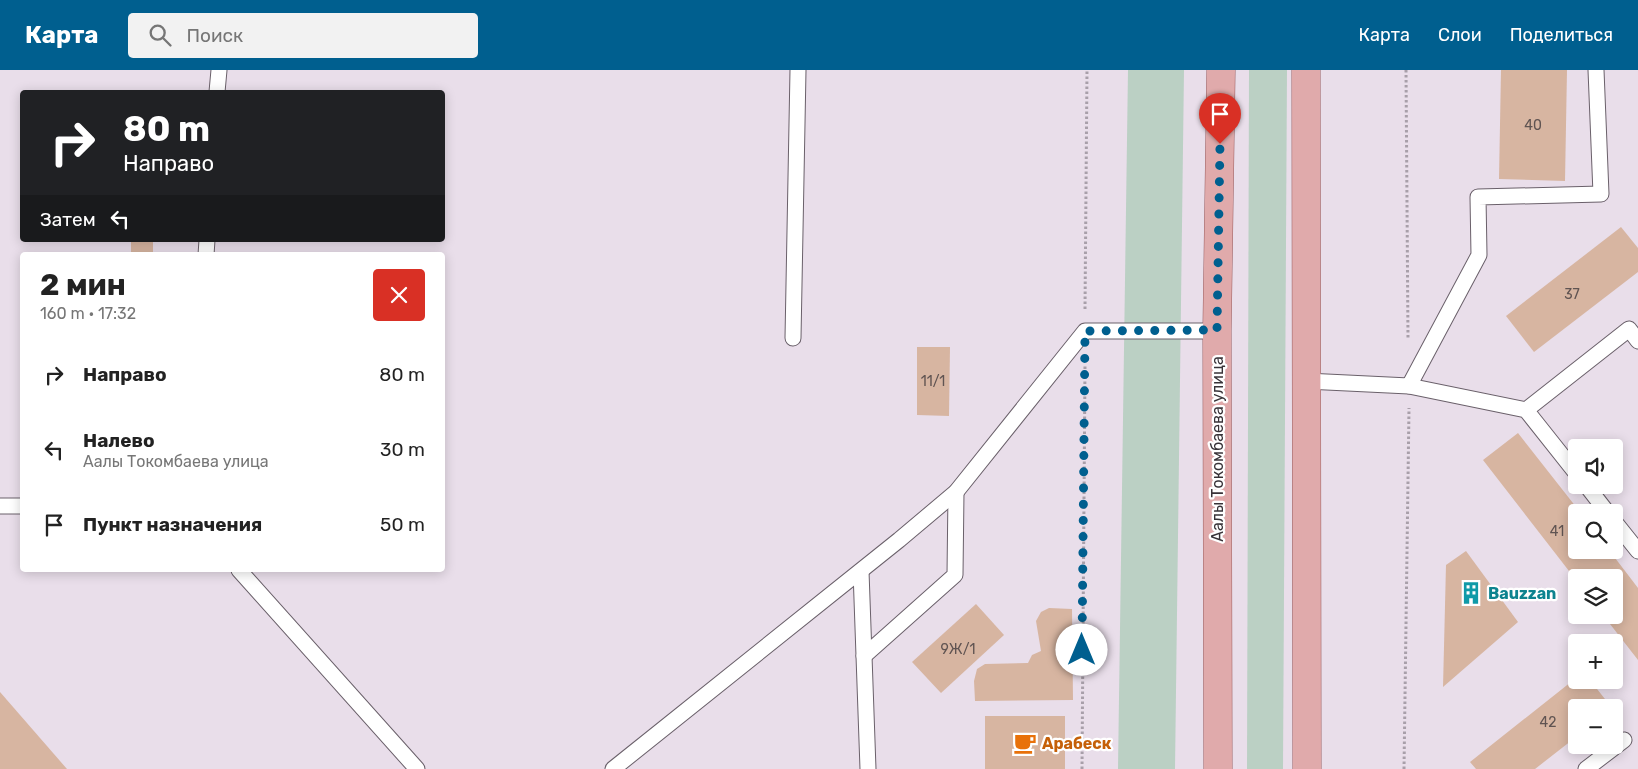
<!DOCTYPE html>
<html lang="ru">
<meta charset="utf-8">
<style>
body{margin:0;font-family:Rubik,sans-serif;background:#f2f2f2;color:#222;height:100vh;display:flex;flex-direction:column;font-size:19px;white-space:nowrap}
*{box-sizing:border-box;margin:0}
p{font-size:16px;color:#767676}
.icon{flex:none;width:28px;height:28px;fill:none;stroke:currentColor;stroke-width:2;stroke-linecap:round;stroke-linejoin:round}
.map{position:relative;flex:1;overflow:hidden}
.drawer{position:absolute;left:20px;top:182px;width:425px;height:320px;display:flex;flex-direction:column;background:#fff;border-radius:5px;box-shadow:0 2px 12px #0003}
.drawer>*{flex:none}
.top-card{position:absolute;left:20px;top:20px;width:425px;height:152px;border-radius:5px;box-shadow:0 2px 12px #0003;background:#202124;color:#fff;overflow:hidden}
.fabs{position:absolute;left:1568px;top:369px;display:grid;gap:10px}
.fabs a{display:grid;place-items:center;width:55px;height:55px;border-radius:5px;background:#fff;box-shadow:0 2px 12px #0003;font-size:25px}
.pin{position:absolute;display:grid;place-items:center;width:42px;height:42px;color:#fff;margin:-51px -21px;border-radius:50% 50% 50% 0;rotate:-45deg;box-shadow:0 0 5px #0007}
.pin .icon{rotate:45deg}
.me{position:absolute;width:55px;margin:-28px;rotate:0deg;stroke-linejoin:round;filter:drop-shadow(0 0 4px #0008)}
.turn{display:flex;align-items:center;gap:18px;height:105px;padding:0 20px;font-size:22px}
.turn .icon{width:65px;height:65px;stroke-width:2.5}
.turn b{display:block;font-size:35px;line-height:42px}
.then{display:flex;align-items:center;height:48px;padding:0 20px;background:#0003;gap:10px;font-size:19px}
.round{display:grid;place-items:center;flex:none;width:52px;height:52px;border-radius:5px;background:#f2f2f2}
.summary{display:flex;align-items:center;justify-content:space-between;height:85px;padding:0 20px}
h1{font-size:30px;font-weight:700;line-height:38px}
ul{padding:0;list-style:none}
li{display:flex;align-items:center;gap:15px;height:75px;padding:0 20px}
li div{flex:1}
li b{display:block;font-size:19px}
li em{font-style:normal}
header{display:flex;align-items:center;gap:30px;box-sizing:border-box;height:70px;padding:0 25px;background:#005f8f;color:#fff}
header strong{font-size:24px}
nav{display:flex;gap:28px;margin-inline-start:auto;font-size:18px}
.search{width:350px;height:45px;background:#f2f2f2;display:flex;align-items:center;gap:12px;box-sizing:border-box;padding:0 18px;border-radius:5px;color:#767676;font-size:19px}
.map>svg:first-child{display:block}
.green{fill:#bbd0c4}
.building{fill:#d7b5a1}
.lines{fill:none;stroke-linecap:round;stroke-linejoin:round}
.lane-casing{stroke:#6a606a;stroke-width:17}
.primary-casing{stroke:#985c5e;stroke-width:29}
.path{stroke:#a89fa9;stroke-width:3;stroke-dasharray:2.5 2.5;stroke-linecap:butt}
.lane{stroke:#fff;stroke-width:15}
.primary{stroke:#e0aaab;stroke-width:28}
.route{stroke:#005f8f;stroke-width:9;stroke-dasharray:0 16.2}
.labels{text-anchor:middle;stroke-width:4.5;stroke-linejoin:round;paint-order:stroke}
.number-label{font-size:14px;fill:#605452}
.street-label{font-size:16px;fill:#383338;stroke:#fff}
.culture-label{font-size:16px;font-weight:bold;fill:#0d838f;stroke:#fff;text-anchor:start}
.food-label{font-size:16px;font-weight:bold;fill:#c56008;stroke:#fff;text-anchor:start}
</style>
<header>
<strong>Карта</strong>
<div class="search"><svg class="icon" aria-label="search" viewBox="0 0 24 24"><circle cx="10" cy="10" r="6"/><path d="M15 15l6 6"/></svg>Поиск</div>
<nav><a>Карта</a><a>Слои</a><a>Поделиться</a></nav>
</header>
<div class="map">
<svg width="1638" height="699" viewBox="0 0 1638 699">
<rect width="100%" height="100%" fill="#e9deea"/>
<g class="green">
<path d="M 1128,0 L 1184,0 L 1175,699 L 1118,699 Z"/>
<path d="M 1249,0 L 1287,0 L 1283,699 L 1247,699 Z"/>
</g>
<g class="building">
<path d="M 1501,0 L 1567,0 L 1565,111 L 1499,109 Z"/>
<path d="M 1621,157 L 1638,178 L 1638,202 L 1534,282 L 1506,246 Z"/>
<rect x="131" y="170" width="22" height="15"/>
<path d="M 917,277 L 950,277 L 949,346 L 917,345 Z"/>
<path d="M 1518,363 L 1580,442 L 1576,442 L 1576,480 L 1609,480 L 1638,518 L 1638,590 L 1603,545 L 1614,545 L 1614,508 L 1576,508 L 1576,510 L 1483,390 Z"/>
<path d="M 1466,481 L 1518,552 L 1443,617 L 1446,495 Z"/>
<path d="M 976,534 L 1004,565 L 941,623 L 912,592 Z"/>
<path d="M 1049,538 L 1072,539 L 1073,630 L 975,631 L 974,611 L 977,599 L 985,594 L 1028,593 L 1032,585 L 1041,581 L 1036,551 L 1041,542 Z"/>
<path d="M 1576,608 L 1576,610 L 1590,610 L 1612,638 L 1576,638 L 1576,667 L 1535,699 L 1476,699 L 1470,692 Z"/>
<path d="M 0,622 L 67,699 L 0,699 Z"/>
<rect x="985" y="646" width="80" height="53"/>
</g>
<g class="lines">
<defs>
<g id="lane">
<path d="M 217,22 L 219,0"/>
<path d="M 206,185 L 207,170"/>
<path d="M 793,268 L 798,0"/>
<path d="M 1306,311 L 1409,316 L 1479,185 L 1478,127 L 1601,124 L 1596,0"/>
<path d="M 1409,316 L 1526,340 L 1576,403"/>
<path d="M 1526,340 L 1629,259 L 1638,271"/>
<path d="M 1586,415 L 1607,442"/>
<path d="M 0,436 L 22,436"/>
<path d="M 1614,451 L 1638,481"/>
<path d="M 239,500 L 417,699"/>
<path d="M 861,501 L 868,699"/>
<path d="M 864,586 L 955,505 L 956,422"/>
<path d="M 613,699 L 899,470 L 956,422 L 1085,261 L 1217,261"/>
<path d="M 1586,699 L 1624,670"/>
</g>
<g id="primary">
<path d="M 1306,0 L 1307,699"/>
<path d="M 1218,699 L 1217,261 L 1221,0"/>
</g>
</defs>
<use href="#lane" class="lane-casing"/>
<use href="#primary" class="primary-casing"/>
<g class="path">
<path d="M 1406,0 L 1408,269"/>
<path d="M 1085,239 L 1087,0"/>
<path d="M 1082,699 L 1085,296"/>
<path d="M 1404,699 L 1409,338"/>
</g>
<use href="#lane" class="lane"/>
<use href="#primary" class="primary"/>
</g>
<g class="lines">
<path class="route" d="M 1082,580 L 1085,261 L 1217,260 L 1220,74"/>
</g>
<defs>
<symbol id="building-bare" viewBox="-9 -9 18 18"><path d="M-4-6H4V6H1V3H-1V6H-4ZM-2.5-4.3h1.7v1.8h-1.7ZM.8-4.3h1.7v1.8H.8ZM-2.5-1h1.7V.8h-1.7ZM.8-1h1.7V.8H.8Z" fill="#0f9aa8" stroke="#fff" stroke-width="2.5" paint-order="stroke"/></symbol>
<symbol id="cafe-bare" viewBox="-9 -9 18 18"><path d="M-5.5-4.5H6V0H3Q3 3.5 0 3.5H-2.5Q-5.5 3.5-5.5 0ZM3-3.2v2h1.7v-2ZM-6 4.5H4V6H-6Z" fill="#e8710a" stroke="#fff" stroke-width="2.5" paint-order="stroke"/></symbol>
</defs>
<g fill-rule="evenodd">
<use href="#building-bare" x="1455" y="507" width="32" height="32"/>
<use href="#cafe-bare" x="1009" y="657" width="32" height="32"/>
</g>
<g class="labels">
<g class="number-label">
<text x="1533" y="60">40</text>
<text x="1572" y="229">37</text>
<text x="933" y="316">11/1</text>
<text x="1557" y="466">41</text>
<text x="958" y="584">9Ж/1</text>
<text x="1548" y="657">42</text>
</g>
<g class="street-label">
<text transform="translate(1217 379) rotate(-90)" y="6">Аалы Токомбаева улица</text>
</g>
<g class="culture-label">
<text x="1488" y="529">Bauzzan</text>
</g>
<g class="food-label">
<text x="1042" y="679">Арабеск</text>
</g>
</g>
</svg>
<div class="fabs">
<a><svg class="icon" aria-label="sound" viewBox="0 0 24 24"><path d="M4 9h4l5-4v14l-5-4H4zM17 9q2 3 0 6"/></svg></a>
<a><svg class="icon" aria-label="search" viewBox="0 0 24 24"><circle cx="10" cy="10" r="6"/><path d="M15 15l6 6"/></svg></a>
<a><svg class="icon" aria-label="layers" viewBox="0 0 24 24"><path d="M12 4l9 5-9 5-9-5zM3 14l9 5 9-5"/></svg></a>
<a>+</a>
<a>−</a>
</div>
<div class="pin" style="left:1220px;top:74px;background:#d93025"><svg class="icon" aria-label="arrive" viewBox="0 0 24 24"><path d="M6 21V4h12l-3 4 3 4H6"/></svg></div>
<svg class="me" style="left:1082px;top:580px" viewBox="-20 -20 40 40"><circle r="19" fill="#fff"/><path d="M0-13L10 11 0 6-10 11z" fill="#005f8f"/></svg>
<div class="top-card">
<div class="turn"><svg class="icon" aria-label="right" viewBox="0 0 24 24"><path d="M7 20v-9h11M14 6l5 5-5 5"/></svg><div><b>80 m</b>Направо</div></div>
<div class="then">Затем<svg class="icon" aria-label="left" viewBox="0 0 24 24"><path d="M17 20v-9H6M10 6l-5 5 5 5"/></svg></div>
</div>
<section class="drawer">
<div class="summary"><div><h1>2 мин</h1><p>160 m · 17:32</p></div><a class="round" style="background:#d93025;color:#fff"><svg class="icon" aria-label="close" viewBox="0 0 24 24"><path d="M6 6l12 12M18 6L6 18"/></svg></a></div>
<ul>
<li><svg class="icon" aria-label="right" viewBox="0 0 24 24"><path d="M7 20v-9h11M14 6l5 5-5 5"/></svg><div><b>Направо</b></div><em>80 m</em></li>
<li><svg class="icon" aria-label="left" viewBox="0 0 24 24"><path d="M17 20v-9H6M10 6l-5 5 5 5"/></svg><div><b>Налево</b><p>Аалы Токомбаева улица</p></div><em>30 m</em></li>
<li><svg class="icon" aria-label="arrive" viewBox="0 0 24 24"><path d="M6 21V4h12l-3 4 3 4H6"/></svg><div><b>Пункт назначения</b></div><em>50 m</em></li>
</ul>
</section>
</div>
